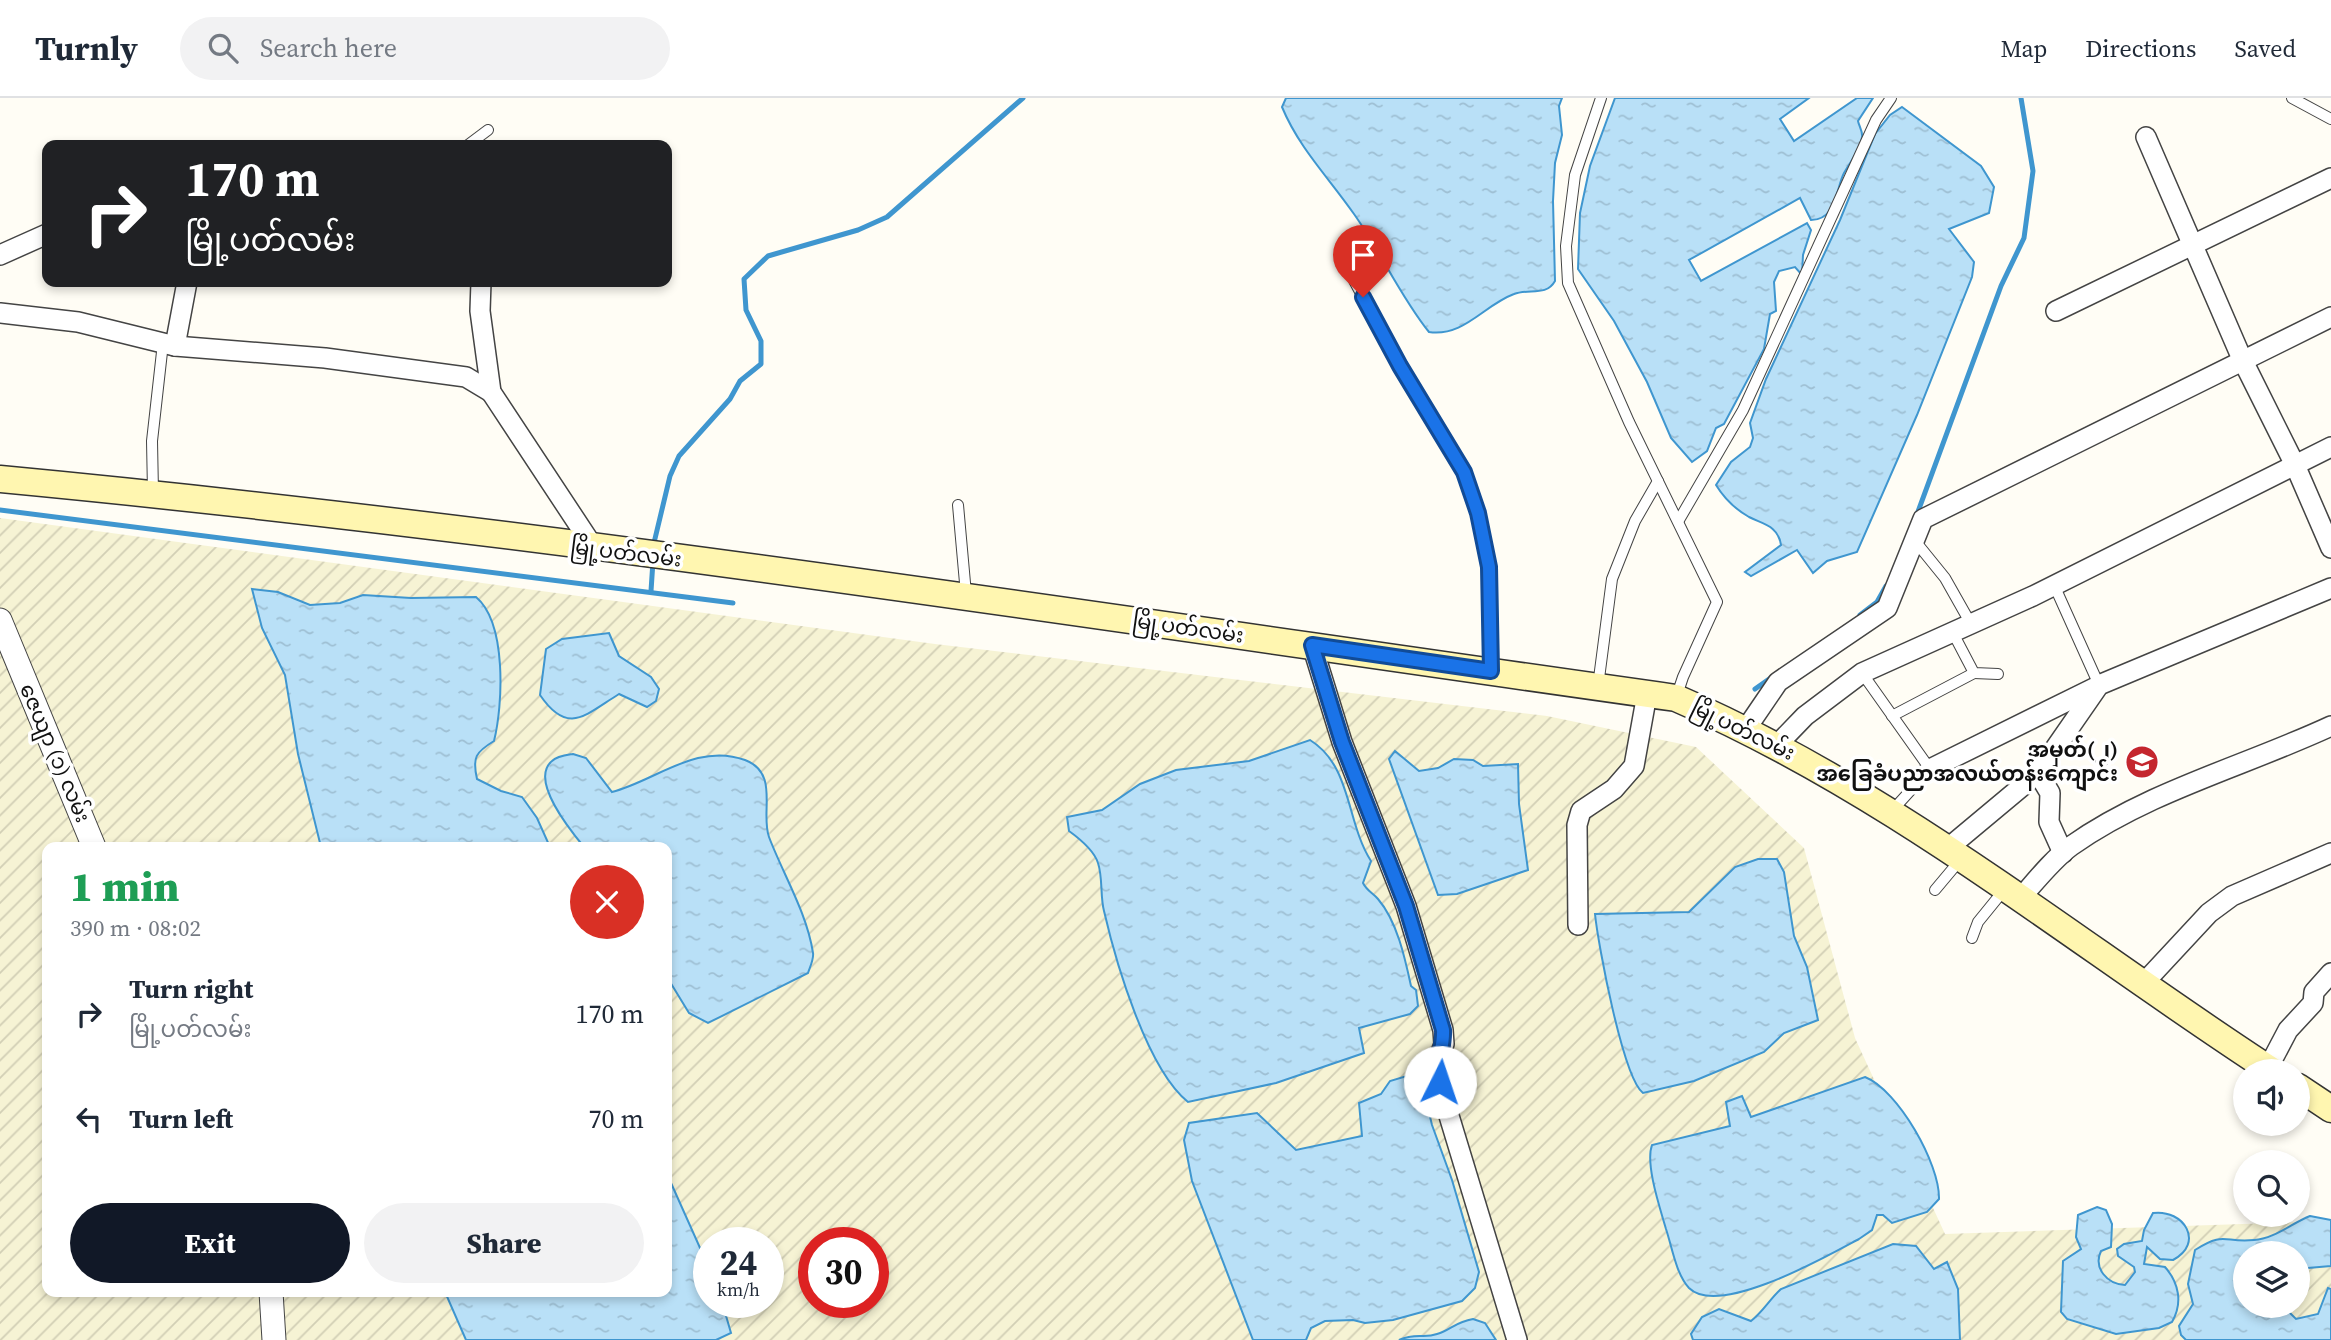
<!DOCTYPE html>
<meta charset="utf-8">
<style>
body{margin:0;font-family:"Source Serif 4","Noto Sans Myanmar",serif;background:#f2f2f3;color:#1f2937;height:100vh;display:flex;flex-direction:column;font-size:26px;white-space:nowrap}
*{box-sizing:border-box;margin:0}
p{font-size:23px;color:#747a83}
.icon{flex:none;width:38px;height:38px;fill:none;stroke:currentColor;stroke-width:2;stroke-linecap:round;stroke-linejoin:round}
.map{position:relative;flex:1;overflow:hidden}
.drawer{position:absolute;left:42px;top:744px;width:630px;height:455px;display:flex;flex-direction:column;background:#fff;border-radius:14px;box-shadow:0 4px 10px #0003}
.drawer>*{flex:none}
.top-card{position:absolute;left:42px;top:42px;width:630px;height:147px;border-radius:14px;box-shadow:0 4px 10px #0003;background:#202124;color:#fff;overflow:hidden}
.tools{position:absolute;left:2233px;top:961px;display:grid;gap:14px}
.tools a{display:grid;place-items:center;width:77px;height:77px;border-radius:50%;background:#fff;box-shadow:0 4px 10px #0003;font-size:35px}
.speed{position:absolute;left:693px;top:1129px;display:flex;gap:14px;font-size:35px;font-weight:700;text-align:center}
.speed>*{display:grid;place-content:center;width:91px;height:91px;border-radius:50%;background:#fff;box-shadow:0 4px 10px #0003;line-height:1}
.speed small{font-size:18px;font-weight:400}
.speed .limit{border:10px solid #d22;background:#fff;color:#111}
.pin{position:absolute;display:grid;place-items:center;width:60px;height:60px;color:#fff;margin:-72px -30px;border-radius:50% 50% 50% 0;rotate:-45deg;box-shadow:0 0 7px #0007}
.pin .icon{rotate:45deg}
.me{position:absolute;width:77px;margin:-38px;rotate:4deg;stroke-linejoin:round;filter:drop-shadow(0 0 5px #0008)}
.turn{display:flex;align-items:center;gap:24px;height:147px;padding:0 28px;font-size:32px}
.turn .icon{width:91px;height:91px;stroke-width:2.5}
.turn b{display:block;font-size:49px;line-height:60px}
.round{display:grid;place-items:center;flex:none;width:74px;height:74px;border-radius:37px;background:#f2f2f3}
.headline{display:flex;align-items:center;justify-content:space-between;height:119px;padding:0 28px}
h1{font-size:42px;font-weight:800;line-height:52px;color:#1e9e55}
.button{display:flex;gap:14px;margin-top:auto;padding:14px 28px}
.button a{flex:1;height:80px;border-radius:42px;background:#111827;color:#fff;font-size:28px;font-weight:800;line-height:80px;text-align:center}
.button a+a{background:#f2f2f3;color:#1f2937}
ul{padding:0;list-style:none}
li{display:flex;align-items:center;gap:21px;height:105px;padding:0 28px}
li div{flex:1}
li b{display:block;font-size:26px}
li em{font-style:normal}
header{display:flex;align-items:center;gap:42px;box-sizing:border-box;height:98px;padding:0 35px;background:#fff;border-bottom:2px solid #e0e1e3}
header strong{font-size:33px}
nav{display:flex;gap:38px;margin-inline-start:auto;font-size:24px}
.search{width:490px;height:63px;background:#f2f2f3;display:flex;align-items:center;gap:18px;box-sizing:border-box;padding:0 24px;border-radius:38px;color:#747a83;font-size:26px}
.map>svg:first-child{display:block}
.farmland{fill:url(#farmland-furrows);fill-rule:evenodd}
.water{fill:url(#water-ripples);stroke:#3f96cf;stroke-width:2}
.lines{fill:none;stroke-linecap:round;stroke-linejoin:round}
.stream{stroke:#3f96cf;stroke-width:5}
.service-casing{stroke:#444;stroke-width:12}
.minor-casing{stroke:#444;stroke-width:22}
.tertiary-casing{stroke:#444;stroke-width:25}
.secondary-casing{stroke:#333;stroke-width:29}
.service{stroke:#fff;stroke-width:10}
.minor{stroke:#fff;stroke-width:19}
.tertiary{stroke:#fff;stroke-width:23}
.secondary{stroke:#fff6b0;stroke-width:26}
.route-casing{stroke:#114b97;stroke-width:18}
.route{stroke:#1a73e8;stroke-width:12}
.labels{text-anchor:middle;stroke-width:7;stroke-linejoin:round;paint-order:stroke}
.street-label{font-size:21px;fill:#111;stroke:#fff}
.poi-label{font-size:21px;font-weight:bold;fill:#111;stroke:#fff;text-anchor:end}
</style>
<header>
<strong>Turnly</strong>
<div class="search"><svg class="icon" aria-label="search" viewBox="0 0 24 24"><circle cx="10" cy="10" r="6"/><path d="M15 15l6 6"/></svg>Search here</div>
<nav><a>Map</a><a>Directions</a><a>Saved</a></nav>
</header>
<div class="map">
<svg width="2331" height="1242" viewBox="0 0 2331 1242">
<defs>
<pattern id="farmland-furrows" width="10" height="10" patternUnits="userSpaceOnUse" patternTransform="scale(1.75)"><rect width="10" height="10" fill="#f6f3d4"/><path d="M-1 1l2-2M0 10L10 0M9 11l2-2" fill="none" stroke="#d2cfb5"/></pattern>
<pattern id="water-ripples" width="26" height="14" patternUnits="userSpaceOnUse" patternTransform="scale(1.75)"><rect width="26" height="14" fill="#b9e0f7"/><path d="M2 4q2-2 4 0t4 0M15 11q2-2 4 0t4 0" fill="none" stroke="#9ebfd3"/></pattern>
</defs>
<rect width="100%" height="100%" fill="#fffdf5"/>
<path class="farmland" d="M 0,420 L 935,546 L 1547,618 L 1696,649 L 1804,750 L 1855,940 L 1945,1136 L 2331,1123 L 2331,1242 L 0,1242 ZM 47,749 L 667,749 L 667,1194 L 47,1194 ZM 709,1144 L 768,1144 L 768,1204 L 709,1204 ZM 814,1144 L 873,1144 L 873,1204 L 814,1204 ZM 2245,1155 L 2298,1155 L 2298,1208 L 2245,1208 Z"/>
<g class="water">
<path d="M 1286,0 L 1562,0 L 1559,8 L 1562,37 L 1555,65 L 1553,103 L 1555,183 C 1546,199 1529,190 1514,196 C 1484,207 1464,239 1429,234 C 1400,198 1381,154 1354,116 C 1329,80 1299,50 1282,9 Z"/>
<path d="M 1615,0 L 1809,0 L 1780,21 L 1794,43 L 1857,0 L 1873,0 L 1858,23 C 1859,28 1863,34 1862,39 C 1861,51 1850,64 1844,75 C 1836,90 1837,122 1811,122 L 1800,100 L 1689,162 L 1701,183 L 1807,125 L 1811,132 L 1803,157 L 1802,177 L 1795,169 L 1779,173 L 1774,184 L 1776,213 L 1770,216 L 1764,251 L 1724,326 L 1716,330 L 1707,353 L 1692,364 L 1671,340 L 1647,284 L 1614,223 L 1578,171 L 1580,115 L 1590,68 Z"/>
<path d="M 1902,9 L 1981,68 L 1994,89 L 1989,115 L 1949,131 L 1974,164 L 1972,179 L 1917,317 L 1857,454 L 1827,463 L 1813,475 L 1797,452 L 1751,478 L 1745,474 L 1781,447 C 1778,427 1762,426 1749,419 C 1735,411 1724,400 1716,387 L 1731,364 L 1750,349 L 1753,340 L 1750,325 L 1766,281 L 1840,122 L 1875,36 L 1890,17 Z"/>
<path d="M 252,491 L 278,494 L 310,507 L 340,505 L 363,497 L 411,500 L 476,499 C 507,525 503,607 494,643 C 476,654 472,659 477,681 L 501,693 L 522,699 L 537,720 L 550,749 L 321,749 L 298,656 L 285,577 L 262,530 Z"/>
<path d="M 609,535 L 619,558 L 651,579 L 659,591 L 656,603 L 647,609 L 619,596 C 585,617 568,638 540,597 L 546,551 L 562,541 Z"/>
<path d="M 1310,642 C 1352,668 1346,724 1371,763 L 1363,785 C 1367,793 1373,795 1378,801 C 1397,823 1405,860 1411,888 L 1416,892 L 1418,908 L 1410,916 L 1359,930 L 1364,955 L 1276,985 L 1188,1004 C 1147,971 1116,865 1104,813 C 1100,798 1103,780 1098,765 C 1094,752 1080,741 1069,733 L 1067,719 L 1102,712 L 1140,686 L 1176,672 L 1249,663 Z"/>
<path d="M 1395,653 L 1419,673 L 1438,670 L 1454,661 L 1473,662 L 1483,668 L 1518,666 L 1519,706 L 1528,772 L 1457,796 L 1438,797 L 1389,661 Z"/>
<path d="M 573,656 L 586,660 L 612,694 C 655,683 697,644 745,662 C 780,675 760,715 769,739 C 783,776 807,815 813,855 C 814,861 810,869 808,875 L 708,925 L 689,915 L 667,879 L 667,749 L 584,749 C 570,732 529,682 552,663 C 557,658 567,657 573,656 Z"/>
<path d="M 1758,761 L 1777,761 L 1784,774 L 1794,838 L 1807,869 L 1818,922 L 1784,935 L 1764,954 L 1694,983 L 1643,995 C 1623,980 1598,846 1595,816 L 1689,814 L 1735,769 Z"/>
<path d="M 1410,977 L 1421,981 L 1432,1027 L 1452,1082 L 1479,1174 L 1475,1190 L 1462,1203 L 1393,1222 L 1365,1225 L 1353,1222 L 1325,1223 L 1311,1230 L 1306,1242 L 1253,1242 L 1192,1083 L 1184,1042 L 1189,1025 L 1257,1015 L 1296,1052 L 1362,1038 L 1359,1005 L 1381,996 L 1390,983 Z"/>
<path d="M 1865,979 C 1898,992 1940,1066 1939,1101 L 1927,1114 L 1892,1125 L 1883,1117 L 1877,1117 L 1872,1132 L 1859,1141 C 1829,1157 1719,1220 1689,1190 C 1676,1176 1672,1149 1666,1131 C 1660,1110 1645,1066 1652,1047 L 1730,1028 L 1726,1004 L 1742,998 L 1751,1019 Z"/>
<path d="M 667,1076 L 709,1170 L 709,1204 L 722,1204 L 731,1235 L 716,1242 L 466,1242 L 445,1194 L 667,1194 Z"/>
<path d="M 2097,1109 L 2106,1112 L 2112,1126 L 2111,1149 L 2101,1153 C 2093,1170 2107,1186 2125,1187 L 2135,1174 L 2134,1169 L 2118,1158 L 2117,1151 L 2124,1146 L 2142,1143 L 2144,1132 L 2153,1115 C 2184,1111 2205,1145 2173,1162 L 2160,1161 L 2147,1149 L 2144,1166 L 2165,1169 C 2179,1185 2183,1205 2172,1224 L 2159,1230 L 2116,1236 L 2067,1221 L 2061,1214 L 2063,1163 L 2081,1151 L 2076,1139 L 2078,1117 Z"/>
<path d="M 2310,1118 L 2331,1122 L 2331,1168 L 2308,1170 L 2298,1181 L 2298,1155 L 2245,1155 L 2245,1208 L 2289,1208 L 2287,1212 L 2296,1221 L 2318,1216 L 2328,1190 L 2331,1191 L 2331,1242 L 2186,1242 L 2181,1237 L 2179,1228 L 2193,1206 L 2188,1186 L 2195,1152 C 2225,1133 2223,1145 2254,1142 C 2274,1141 2292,1125 2310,1118 Z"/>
<path d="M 1893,1146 L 1916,1148 L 1934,1171 L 1947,1164 L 1958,1191 L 1960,1242 L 1693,1242 L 1691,1236 L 1702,1219 L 1719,1211 L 1751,1223 C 1763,1214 1769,1202 1781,1191 Z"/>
<path d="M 1473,1221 L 1485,1225 L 1496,1242 L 1399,1242 C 1417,1234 1423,1241 1437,1236 C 1451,1232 1455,1224 1473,1221 Z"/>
</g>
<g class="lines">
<g class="stream">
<path d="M 0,412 L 733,505"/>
<path d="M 1916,419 L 2001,188 L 2024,140 L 2033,73 L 2021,0"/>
<path d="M 653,449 L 670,378 L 679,358 L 730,301 L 740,283 L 761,266 L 761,243 L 746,212 L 744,181 L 768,158 L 858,132 L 887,119 L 1023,0"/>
<path d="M 651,493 L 653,463"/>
<path d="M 1860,517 L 1877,504 L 1886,488"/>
<path d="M 1755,591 L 1772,579"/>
</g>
<defs>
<g id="service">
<path d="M 1601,0 L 1575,77 L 1566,148 L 1568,185 L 1629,324 L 1717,504 L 1683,579 L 1676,600"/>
<path d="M 2292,0 L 2331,21"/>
<path d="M 468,47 L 488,32"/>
<path d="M 1351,177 L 1400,268 L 1464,374 L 1478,416 L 1489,469 L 1491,573"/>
<path d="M 153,394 L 152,343 L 163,245"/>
<path d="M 958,407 L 966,496"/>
<path d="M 1679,422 L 1743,312 L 1876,22 L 1891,0"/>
<path d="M 1915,443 L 1945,480 L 1971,526"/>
<path d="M 2054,487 L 2099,587"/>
<path d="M 1953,535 L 1974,575 L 1998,576"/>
<path d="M 1862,575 L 1930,671 L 1890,715"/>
<path d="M 1598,588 L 1612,481 L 1635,423 L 1658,383"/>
<path d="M 1892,618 L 1974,575"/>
<path d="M 1935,792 L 1961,761"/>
<path d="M 1972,840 L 1978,824 L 2004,792"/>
</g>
<g id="minor">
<path d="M 2146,39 L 2242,261 L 2295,367 L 2331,450"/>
<path d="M 0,157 L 47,136"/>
<path d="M 481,184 L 480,213 L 491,294 L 594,450"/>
<path d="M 2056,213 L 2331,80"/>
<path d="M 0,215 L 78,224 L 175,248 L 325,260 L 466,279 L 491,294"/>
<path d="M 175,248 L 187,184"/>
<path d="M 1312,547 L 1342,644 L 1406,808 L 1443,932 L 1444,946 L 1436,969 L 1443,998 L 1517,1242"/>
<path d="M 1746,631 L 1778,584 L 1887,510 L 1923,421 L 2331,219"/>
<path d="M 1777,647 L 1805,618 L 1862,575 L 2033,498 L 2331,349"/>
<path d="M 1930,671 L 2098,588"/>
<path d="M 2038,675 L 2050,695 L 2049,724 L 2063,755"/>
<path d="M 1947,751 L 2038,675 L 2099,587 L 2331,490"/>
<path d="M 2019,802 C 2035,784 2052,762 2071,748 C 2149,693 2245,668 2331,628"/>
<path d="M 1578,827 L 1577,727 L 1581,713 L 1614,691 L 1634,668 L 1647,596"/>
<path d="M 2142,887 L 2209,815 L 2232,798 L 2331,755"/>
<path d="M 2268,970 L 2288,932 L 2313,905 L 2314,894 L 2331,875"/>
</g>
<g id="tertiary">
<path d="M 0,522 L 94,749"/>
<path d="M 271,1194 L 274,1242"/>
</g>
<g id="secondary">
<path d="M 0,381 C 561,434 1119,522 1676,600 C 1892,693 2076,846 2272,973"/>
<path d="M 2298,989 L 2331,1011"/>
</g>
</defs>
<use href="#service" class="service-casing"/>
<use href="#minor" class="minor-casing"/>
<use href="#tertiary" class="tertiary-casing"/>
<use href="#secondary" class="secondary-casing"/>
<use href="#service" class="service"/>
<use href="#minor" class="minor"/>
<use href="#tertiary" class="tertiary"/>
<use href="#secondary" class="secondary"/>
</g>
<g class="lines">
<defs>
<path id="route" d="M 1363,199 L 1400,268 L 1464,374 L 1478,415 L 1489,469 L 1491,573 L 1312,547 L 1342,644 L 1406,808 L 1443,932 C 1444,951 1435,965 1440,984"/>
</defs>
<use href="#route" class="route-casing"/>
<use href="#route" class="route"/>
</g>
<defs>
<symbol id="school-disc" viewBox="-11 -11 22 22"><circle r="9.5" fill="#c4262e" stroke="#fff"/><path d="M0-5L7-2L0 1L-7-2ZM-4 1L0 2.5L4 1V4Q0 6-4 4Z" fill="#fff"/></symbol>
</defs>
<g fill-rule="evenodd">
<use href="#school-disc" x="2123" y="645" width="38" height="38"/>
</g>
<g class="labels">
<g class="street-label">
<text transform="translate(626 455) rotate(7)" y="7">မြို့ပတ်လမ်း</text>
<text transform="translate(1188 530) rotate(8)" y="7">မြို့ပတ်လမ်း</text>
<text transform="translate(1743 632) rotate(26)" y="7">မြို့ပတ်လမ်း</text>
<text transform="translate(55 655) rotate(67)" y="7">ဇေယျာ (၁) လမ်း</text>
</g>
<g class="poi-label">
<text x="2118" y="659">အမှတ်(၂)<tspan x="2118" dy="24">အခြေခံပညာအလယ်တန်းကျောင်း</tspan></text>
</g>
</g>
</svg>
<div class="tools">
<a><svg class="icon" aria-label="sound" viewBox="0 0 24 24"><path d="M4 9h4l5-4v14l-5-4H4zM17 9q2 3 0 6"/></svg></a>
<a><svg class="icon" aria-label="search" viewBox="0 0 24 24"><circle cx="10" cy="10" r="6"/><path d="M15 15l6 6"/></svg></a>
<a><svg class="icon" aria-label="layers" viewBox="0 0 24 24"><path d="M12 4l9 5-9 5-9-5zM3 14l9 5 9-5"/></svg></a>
</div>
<div class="speed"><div>24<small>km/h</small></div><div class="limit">30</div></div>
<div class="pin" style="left:1363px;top:199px;background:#d93025"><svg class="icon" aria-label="arrive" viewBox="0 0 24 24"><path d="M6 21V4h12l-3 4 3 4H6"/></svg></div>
<svg class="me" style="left:1440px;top:984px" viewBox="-20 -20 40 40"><circle r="19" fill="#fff"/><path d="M0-13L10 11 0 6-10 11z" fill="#1a73e8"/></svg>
<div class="top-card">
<div class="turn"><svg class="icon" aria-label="right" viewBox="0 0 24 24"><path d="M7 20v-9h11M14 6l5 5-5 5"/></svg><div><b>170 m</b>မြို့ပတ်လမ်း</div></div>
</div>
<section class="drawer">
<div class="headline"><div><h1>1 min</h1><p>390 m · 08:02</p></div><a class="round" style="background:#d93025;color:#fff"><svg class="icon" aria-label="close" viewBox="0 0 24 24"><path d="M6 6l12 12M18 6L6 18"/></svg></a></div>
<ul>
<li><svg class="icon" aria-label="right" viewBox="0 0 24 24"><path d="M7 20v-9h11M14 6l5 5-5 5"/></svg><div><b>Turn right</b><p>မြို့ပတ်လမ်း</p></div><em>170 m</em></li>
<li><svg class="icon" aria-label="left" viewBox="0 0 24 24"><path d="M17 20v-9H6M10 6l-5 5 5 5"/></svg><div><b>Turn left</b></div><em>70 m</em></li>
</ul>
<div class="button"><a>Exit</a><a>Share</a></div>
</section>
</div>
